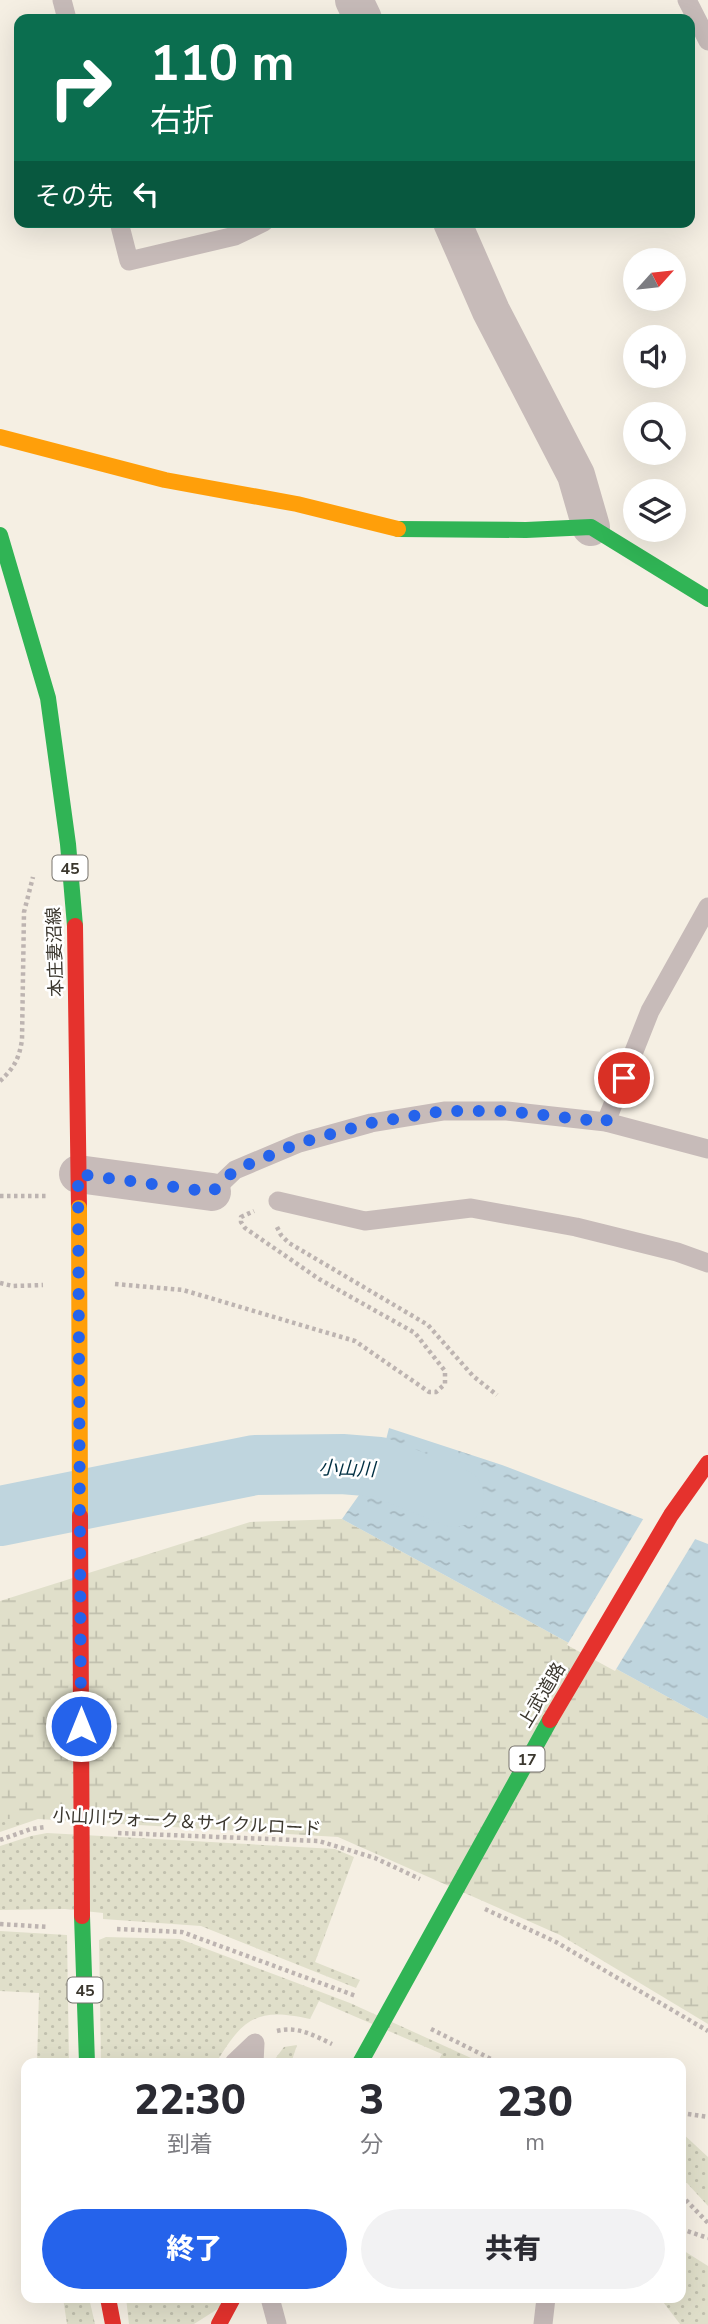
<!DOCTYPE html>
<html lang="ja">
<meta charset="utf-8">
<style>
body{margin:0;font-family:"Nunito Sans","Noto Sans JP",sans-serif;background:#f2f2f3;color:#2b2b33;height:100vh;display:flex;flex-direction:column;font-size:26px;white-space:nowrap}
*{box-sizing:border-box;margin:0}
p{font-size:23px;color:#7c7c81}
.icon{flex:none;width:38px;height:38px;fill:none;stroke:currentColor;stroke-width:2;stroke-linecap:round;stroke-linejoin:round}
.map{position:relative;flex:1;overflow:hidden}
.sheet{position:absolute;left:21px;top:2058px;width:665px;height:245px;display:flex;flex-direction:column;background:#fff;border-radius:14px;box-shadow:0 7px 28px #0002}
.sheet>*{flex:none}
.hud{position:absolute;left:14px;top:14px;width:681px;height:214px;border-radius:14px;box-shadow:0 7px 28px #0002;background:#0b6e4f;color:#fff;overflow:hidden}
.needle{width:46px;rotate:63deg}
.tools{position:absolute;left:623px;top:248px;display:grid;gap:14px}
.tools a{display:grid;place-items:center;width:63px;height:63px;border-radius:50%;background:#fff;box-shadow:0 7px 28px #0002;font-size:35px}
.pin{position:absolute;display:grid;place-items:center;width:60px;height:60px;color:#fff;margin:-30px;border:4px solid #fff;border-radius:50%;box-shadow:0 2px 7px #0007}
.me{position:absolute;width:77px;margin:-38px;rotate:0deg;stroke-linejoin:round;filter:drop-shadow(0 0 5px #0008)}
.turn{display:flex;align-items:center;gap:24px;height:147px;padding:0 21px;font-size:32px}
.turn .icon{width:91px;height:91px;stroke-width:2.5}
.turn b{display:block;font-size:49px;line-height:60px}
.then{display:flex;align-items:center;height:66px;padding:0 21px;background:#0003;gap:14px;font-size:26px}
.eta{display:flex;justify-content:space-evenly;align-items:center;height:119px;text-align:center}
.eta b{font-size:42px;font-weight:800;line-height:49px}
.primary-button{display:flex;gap:14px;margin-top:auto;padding:14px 21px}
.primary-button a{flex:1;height:80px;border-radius:42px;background:#2563eb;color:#fff;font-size:28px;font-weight:800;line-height:80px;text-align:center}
.primary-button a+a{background:#f2f2f3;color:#2b2b33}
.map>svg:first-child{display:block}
.grass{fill:url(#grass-dots)}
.wetland{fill:url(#wetland-marsh)}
.water{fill:url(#water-ripples)}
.pier{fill:#f5efe3}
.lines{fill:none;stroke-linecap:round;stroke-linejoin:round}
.river{stroke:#bfd5de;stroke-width:60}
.path{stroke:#bdb4b1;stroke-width:4.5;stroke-dasharray:3.5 3.5;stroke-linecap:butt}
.lane{stroke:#c7bbb9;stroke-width:19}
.street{stroke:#c7bbb9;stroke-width:38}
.fast{stroke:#30b455;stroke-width:16}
.slow{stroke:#ff9f0a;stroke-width:16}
.jam{stroke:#e5322d;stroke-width:16}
.fast-bridge{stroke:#30b455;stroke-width:16}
.slow-bridge{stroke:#ff9f0a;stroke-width:16}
.jam-bridge{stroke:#e5322d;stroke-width:16}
.route{stroke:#2563eb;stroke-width:12;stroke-dasharray:0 21.6}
.labels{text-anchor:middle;stroke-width:5;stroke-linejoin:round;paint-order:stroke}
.shield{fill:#fff;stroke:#76736d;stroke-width:2}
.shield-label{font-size:16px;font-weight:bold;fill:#3b372e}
.street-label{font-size:18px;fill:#3b372e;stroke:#fff}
.water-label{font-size:19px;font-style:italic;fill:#002f42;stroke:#fff}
</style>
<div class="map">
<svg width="708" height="2324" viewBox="0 0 708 2324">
<defs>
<pattern id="grass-dots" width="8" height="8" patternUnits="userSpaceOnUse" patternTransform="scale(1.75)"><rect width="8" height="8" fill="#e0dfca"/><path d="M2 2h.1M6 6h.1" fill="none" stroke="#c1c0ae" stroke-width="1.8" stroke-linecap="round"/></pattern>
<pattern id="wetland-marsh" width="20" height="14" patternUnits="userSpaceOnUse" patternTransform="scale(1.75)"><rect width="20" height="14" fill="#e0dfca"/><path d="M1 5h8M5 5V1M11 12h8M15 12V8" fill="none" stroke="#c1c0ae"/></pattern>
<pattern id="water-ripples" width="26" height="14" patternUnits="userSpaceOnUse" patternTransform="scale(1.75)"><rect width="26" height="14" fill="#bfd5de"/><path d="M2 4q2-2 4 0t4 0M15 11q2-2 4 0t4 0" fill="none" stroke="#a5b7bf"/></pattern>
</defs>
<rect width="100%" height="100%" fill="#f5efe3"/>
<g class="grass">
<path d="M 0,1819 L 38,1819 L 0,1832 Z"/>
<path d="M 47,1833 L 335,1849 L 354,1857 L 315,1962 L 360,1980 L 356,1988 L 201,1926 L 103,1919 L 103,1913 L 65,1909 L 0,1910 L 0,1846 L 31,1836 Z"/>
<path d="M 0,1931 L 67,1935 L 69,2063 L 37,2063 L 39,1993 L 0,1991 Z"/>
<path d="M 106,1937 L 180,1939 L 350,2003 L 482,2063 L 437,2063 L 442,2054 L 319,2001 L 310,2019 C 257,2007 243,2018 216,2063 L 101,2063 L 99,1940 Z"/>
<path d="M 297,2045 L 291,2063 L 272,2063 L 284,2047 Z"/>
<path d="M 681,2132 L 708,2157 L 708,2206 L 687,2183 L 681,2183 Z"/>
<path d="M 681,2249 L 708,2266 L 708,2324 L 680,2324 L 660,2298 L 681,2298 Z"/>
<path d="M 63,2298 L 89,2298 L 95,2324 L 67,2324 Z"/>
<path d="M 126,2298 L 235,2298 L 194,2324 L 129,2324 Z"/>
</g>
<path class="wetland" d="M 342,1519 L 708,1719 L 708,2024 L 560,1935 L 338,1837 L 38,1819 L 0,1819 L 0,1601 L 250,1522 Z"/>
<path class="water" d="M 389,1428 L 502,1465 L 708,1544 L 708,1719 L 342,1519 L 379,1467 Z"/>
<path class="pier" d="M 645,1516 L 697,1536 L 615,1671 L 567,1645 Z"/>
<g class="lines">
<path class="river" d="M 0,1516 L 255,1465 L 342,1464 L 379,1467 L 454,1497"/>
<g class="path">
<path d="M 0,1081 C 14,1068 19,1059 22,1040 L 24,912 L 33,877"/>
<path d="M 0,1196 L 46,1196"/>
<path d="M 277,1227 L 281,1235 L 289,1243 L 428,1325 L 473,1376 L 497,1395"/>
<path d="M 0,1283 L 13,1286 L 43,1285"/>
<path d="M 115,1284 L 183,1290 L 355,1341 L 429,1392 L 436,1392 L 445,1384 L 445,1371 L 415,1333 L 319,1279 L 245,1228 L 241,1222 L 241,1217 L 254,1211"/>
<path d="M 118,1833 L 319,1841 L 375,1858 L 420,1879"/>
<path d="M 0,1840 L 31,1829 L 46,1827"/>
<path d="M 485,1909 L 556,1942 L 708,2031"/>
<path d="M 0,1924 L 48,1927"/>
<path d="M 117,1929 L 182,1932 L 356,1996"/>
<path d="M 431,2029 L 499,2063"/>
<path d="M 277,2031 C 298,2026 313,2035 332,2044"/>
<path d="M 681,2113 L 708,2117"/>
<path d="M 681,2195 L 708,2223"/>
<path d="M 681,2229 L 708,2238"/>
</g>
<g class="lane">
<path d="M 62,0 L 67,19"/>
<path d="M 687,0 L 708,41"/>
<path d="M 119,222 L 129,261 L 235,236 L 264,222"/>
<path d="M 606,1122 L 650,1011 L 708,907"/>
<path d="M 212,1192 L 235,1170 L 299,1143 L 371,1123 L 444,1111 L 507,1111 L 606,1122 L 708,1149"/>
<path d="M 278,1201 L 365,1221 L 471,1208 L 576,1227 L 677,1252 L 708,1263"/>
<path d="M 234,2063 L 255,2043 L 254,2063"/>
<path d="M 270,2298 L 277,2324"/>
<path d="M 543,2324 L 546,2298"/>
</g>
<g class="street">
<path d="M 354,0 L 363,19"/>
<path d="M 452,222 L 491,311 L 576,475 L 591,527"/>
<path d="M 78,1174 L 212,1192"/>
</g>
<g class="fast">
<path d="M 398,529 L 526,530 L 591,527 L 708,599"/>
<path d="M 0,535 L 48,698 L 68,844 L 75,926"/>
<path d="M 82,1916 L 87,2063"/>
</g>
<path class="slow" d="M 0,437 L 165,480 L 297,504 L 398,529"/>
<g class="jam">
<path d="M 75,926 L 79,1208"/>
<path d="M 108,2298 L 113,2324"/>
<path d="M 219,2324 L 233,2298"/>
</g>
<path class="fast-bridge" d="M 360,2063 L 550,1720"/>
<path class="slow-bridge" d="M 79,1208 L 80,1516"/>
<g class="jam-bridge">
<path d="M 80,1516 L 82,1916"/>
<path d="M 550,1720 L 671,1515 L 708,1463"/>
</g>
</g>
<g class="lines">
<path class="route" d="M 81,1726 L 78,1174 L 212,1192 L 235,1170 L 299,1143 L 371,1123 L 444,1111 L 507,1111 L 606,1122 L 624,1078"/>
</g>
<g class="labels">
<g class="shield">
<rect x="52.5" y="855.5" width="35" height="25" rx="5"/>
<rect x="509.5" y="1746.5" width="35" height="25" rx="5"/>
<rect x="67.5" y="1977.5" width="35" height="25" rx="5"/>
</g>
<g class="shield-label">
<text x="70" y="874">45</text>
<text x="527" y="1765">17</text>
<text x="85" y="1996">45</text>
</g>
<g class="street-label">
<text transform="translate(55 952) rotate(-92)" y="6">本庄妻沼線</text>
<text transform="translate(542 1695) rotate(-59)" y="6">上武道路</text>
<text transform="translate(187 1822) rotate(3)" y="6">小山川ウォーク＆サイクルロード</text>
</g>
<g class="water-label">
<text transform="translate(347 1468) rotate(2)" y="7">小山川</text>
</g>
</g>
</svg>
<div class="tools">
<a><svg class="needle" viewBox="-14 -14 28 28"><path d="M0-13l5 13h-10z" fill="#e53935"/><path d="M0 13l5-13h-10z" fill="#7c7c81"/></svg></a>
<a><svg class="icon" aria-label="sound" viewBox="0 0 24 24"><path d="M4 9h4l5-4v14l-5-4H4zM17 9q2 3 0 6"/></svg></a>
<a><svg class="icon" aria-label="search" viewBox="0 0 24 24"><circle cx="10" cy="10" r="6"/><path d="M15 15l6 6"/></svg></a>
<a><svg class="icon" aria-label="layers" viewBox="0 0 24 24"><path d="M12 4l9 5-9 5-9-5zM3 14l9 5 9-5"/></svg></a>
</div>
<div class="pin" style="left:624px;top:1078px;background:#d93025"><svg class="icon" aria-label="arrive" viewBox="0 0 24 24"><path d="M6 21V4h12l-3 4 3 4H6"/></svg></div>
<svg class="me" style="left:81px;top:1726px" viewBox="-20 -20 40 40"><circle r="17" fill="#2563eb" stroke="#fff" stroke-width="3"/><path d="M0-11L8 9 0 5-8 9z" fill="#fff"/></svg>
<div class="hud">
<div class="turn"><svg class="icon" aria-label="right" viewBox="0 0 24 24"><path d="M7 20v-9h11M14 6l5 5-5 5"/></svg><div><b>110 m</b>右折</div></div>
<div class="then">その先<svg class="icon" aria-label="left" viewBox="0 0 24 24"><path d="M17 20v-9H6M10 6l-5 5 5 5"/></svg></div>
</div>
<section class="sheet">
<div class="eta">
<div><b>22:30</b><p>到着</p></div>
<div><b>3</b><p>分</p></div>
<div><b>230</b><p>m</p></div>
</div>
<div class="primary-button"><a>終了</a><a>共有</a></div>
</section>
</div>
